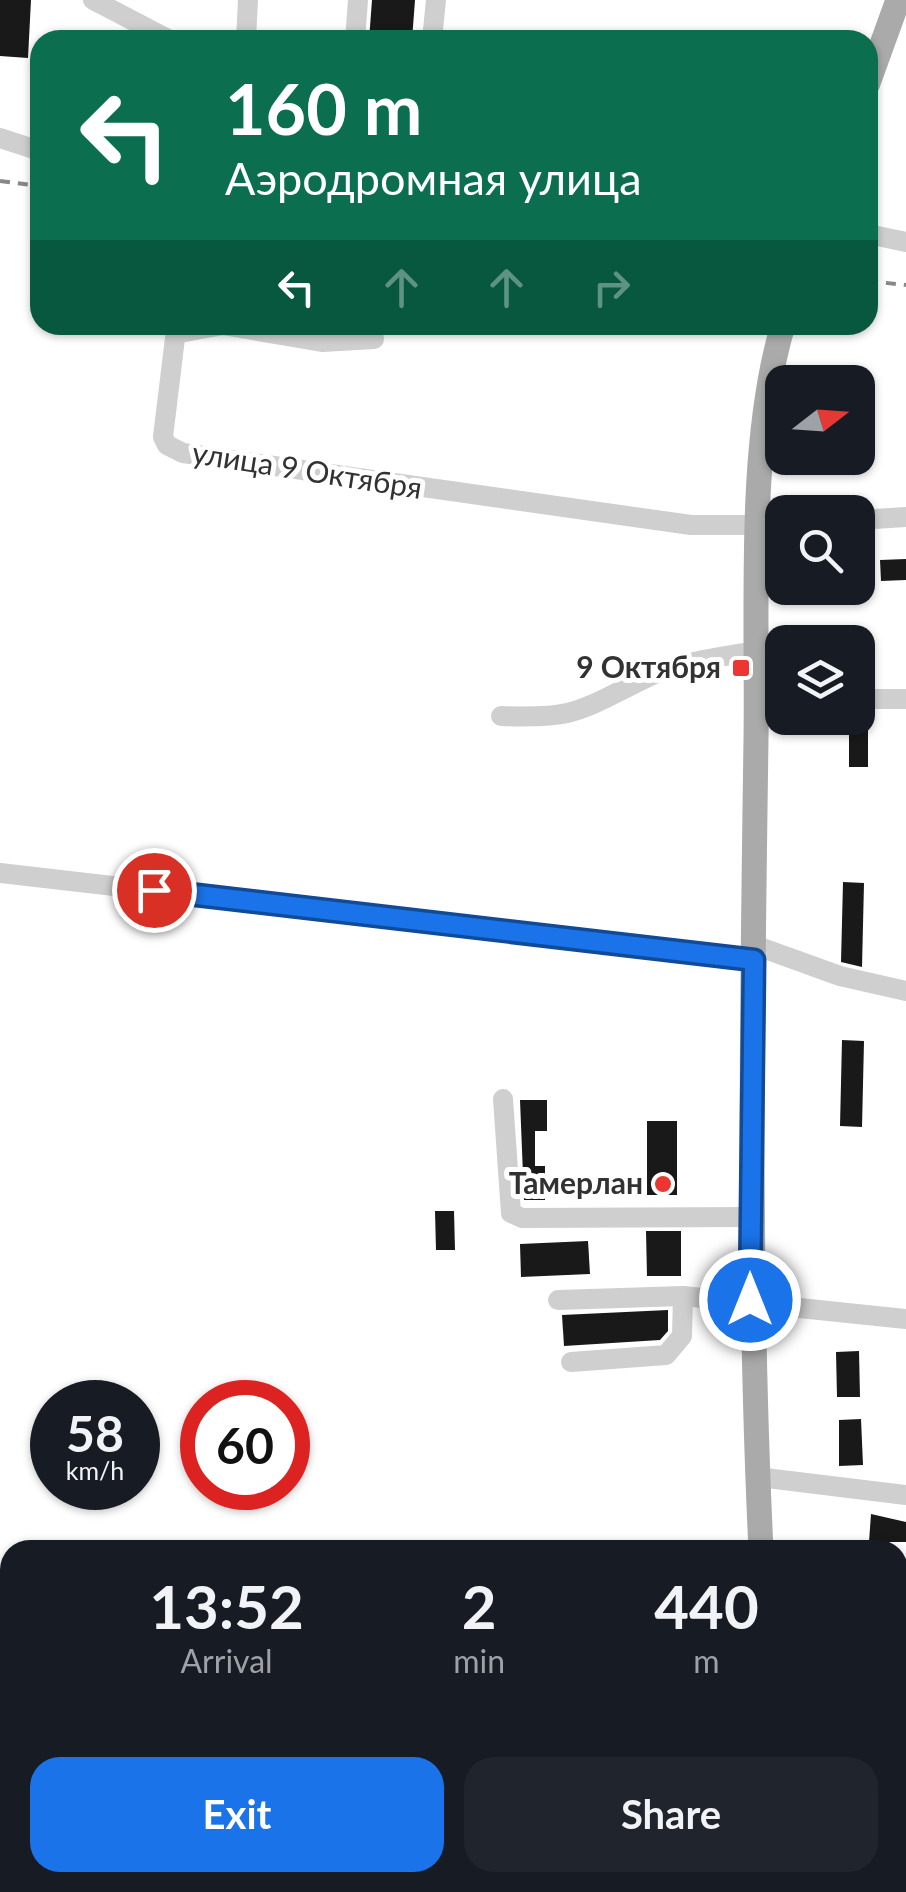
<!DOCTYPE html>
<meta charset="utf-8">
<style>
body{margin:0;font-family:Lato,sans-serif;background:#20242c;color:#f1f3f6;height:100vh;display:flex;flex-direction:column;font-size:38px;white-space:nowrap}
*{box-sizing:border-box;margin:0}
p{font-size:32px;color:#9ea1a6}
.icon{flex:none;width:55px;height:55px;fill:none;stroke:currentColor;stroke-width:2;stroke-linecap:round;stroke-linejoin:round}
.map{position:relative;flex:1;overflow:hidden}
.panel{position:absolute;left:0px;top:1540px;width:908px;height:352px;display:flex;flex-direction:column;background:#171b24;border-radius:30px 30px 0 0;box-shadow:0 2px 8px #0004}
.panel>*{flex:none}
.banner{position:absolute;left:30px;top:30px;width:848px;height:305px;border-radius:30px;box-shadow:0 2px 8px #0004;background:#0b6e4f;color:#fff;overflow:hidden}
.needle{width:65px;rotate:73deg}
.fabs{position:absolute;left:765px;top:365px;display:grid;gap:20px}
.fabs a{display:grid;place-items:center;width:110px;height:110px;border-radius:20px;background:#171b24;box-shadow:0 2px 8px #0004;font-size:50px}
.speed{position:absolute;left:30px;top:1380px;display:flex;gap:20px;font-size:50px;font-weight:700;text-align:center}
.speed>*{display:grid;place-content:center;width:130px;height:130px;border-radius:50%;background:#171b24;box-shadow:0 2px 8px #0004;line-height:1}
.speed small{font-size:25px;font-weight:400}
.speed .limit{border:15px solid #d22;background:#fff;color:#111}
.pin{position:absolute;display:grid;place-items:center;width:85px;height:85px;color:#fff;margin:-42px;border:5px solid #fff;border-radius:50%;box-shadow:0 2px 10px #0007}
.me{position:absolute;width:110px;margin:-55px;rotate:0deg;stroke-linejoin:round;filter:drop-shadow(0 0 8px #0008)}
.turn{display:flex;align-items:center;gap:35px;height:210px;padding:0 30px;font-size:45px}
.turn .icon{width:130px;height:130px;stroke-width:2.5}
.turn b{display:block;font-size:70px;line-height:85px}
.lanes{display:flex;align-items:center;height:95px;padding:0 30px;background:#0003;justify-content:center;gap:50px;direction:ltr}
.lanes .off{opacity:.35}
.eta{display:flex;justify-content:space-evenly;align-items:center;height:170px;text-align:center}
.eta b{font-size:60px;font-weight:700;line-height:70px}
.primary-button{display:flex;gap:20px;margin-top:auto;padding:20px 30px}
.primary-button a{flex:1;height:115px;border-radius:30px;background:#1a73e8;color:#fff;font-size:40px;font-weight:700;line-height:115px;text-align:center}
.primary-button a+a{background:#20242c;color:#f1f3f6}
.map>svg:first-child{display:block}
.building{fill:#191919}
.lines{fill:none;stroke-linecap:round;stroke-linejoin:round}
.minor{stroke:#cfcfcf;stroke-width:20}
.major{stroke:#aaa;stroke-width:25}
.rail{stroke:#878787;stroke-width:4;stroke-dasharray:10 8;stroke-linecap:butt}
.route-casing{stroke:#114b97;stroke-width:25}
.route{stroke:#1a73e8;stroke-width:18}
.poi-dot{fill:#ec3632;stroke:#fff;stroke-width:4}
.labels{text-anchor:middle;stroke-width:10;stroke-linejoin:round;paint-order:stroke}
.street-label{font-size:30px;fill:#323232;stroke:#fff}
.poi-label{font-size:30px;font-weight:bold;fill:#323232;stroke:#fff;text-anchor:end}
</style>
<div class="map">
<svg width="906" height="1892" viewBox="0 0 906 1892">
<rect width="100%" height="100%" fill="#fff"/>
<g class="building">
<path d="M 0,0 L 31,0 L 28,58 L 0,56 Z"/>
<path d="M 372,0 L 415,0 L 412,40 L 369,40 Z"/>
<path d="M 906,559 L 906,580 L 881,581 L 880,560 Z"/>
<rect x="849" y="723" width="19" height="44"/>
<path d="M 843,882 L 864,883 L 862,967 L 841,962 Z"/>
<path d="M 842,1040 L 864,1041 L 862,1127 L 840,1126 Z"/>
<path d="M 520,1100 L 547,1100 L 547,1131 L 535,1131 L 535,1166 L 545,1166 L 545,1200 L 524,1200 Z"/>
<rect x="647" y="1121" width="30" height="74"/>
<path d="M 435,1211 L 454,1211 L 455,1250 L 436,1250 Z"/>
<path d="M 646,1231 L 681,1231 L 681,1276 L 647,1276 Z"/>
<path d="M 588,1241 L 590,1274 L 521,1277 L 520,1244 Z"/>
<path d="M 668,1310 L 668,1331 L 660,1340 L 564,1346 L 562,1315 Z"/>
<path d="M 859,1351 L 860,1397 L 837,1397 L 836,1352 Z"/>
<path d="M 861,1419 L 863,1465 L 839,1466 L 839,1420 Z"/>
<path d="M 871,1514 L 906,1522 L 906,1542 L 869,1542 Z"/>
</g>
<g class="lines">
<g class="minor">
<path d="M 93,0 L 170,40"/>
<path d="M 246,40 L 248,0"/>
<path d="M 355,40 L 358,0"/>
<path d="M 432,40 L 436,0"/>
<path d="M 0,138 L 40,151"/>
<path d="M 868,234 L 906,242"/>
<path d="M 374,339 L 322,342 L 223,325 L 180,333 L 175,338 L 163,437 L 167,445 L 183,453 L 691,525 L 782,525"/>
<path d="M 858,520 L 906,517"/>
<path d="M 757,699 L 782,699"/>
<path d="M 858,699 L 906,699"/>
<path d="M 501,716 C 575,719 579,711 642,680 C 677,662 718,657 757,651"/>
<path d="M 0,873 L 754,960"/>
<path d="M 754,945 L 840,976 L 906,991"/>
<path d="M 503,1099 L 511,1213 L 522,1218 L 750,1217"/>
<path d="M 558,1300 L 683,1296 L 906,1319"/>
<path d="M 571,1362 L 666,1355 L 682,1336 L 683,1296"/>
<path d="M 758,1477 L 906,1495"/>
<path d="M 898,1879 L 906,1881"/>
</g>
<g class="major">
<path d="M 868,83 L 898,0"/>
<path d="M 761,1550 C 748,1280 752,1010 756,740 C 758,613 747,446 783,325"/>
<path d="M 778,1882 L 778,1892"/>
</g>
<g class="rail">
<path d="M 0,181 L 40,186"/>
<path d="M 868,281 L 906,285"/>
</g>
</g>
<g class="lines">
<defs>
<path id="route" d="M 154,890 L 754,960 L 750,1300"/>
</defs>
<use href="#route" class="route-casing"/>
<use href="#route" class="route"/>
</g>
<g class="poi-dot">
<rect x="731" y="658" width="20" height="20" rx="5"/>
<circle cx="663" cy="1184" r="10"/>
</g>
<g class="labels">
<g class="street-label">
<text transform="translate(307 471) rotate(9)" y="10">улица 9 Октября</text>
</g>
<g class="poi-label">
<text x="721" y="678">9 Октября</text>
<text x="643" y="1194">Тамерлан</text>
</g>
</g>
</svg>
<div class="fabs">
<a><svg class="needle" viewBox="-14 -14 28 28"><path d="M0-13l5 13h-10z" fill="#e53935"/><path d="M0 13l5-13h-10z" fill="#9ea1a6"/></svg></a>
<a><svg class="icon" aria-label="search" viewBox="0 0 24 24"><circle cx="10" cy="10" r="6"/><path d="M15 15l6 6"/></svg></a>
<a><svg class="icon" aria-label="layers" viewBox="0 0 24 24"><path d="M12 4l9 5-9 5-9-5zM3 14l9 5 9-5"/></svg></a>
</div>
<div class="speed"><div>58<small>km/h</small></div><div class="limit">60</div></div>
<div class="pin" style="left:154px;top:890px;background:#d93025"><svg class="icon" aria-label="arrive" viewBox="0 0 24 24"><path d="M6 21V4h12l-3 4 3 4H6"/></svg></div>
<svg class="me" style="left:750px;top:1300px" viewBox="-20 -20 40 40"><circle r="17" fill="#1a73e8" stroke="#fff" stroke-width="3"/><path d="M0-11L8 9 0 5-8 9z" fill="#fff"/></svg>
<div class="banner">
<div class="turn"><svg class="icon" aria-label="left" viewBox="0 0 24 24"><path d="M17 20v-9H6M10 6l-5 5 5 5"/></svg><div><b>160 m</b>Аэродромная улица</div></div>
<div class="lanes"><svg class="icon" aria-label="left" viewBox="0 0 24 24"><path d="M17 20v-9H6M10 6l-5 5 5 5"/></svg><svg class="icon off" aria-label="ahead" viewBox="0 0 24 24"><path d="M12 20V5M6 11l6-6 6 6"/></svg><svg class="icon off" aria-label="ahead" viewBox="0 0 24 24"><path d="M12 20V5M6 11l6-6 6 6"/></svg><svg class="icon off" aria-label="right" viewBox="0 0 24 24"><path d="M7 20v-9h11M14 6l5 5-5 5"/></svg></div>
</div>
<section class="panel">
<div class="eta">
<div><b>13:52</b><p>Arrival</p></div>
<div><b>2</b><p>min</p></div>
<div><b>440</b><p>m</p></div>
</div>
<div class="primary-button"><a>Exit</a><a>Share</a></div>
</section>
</div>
